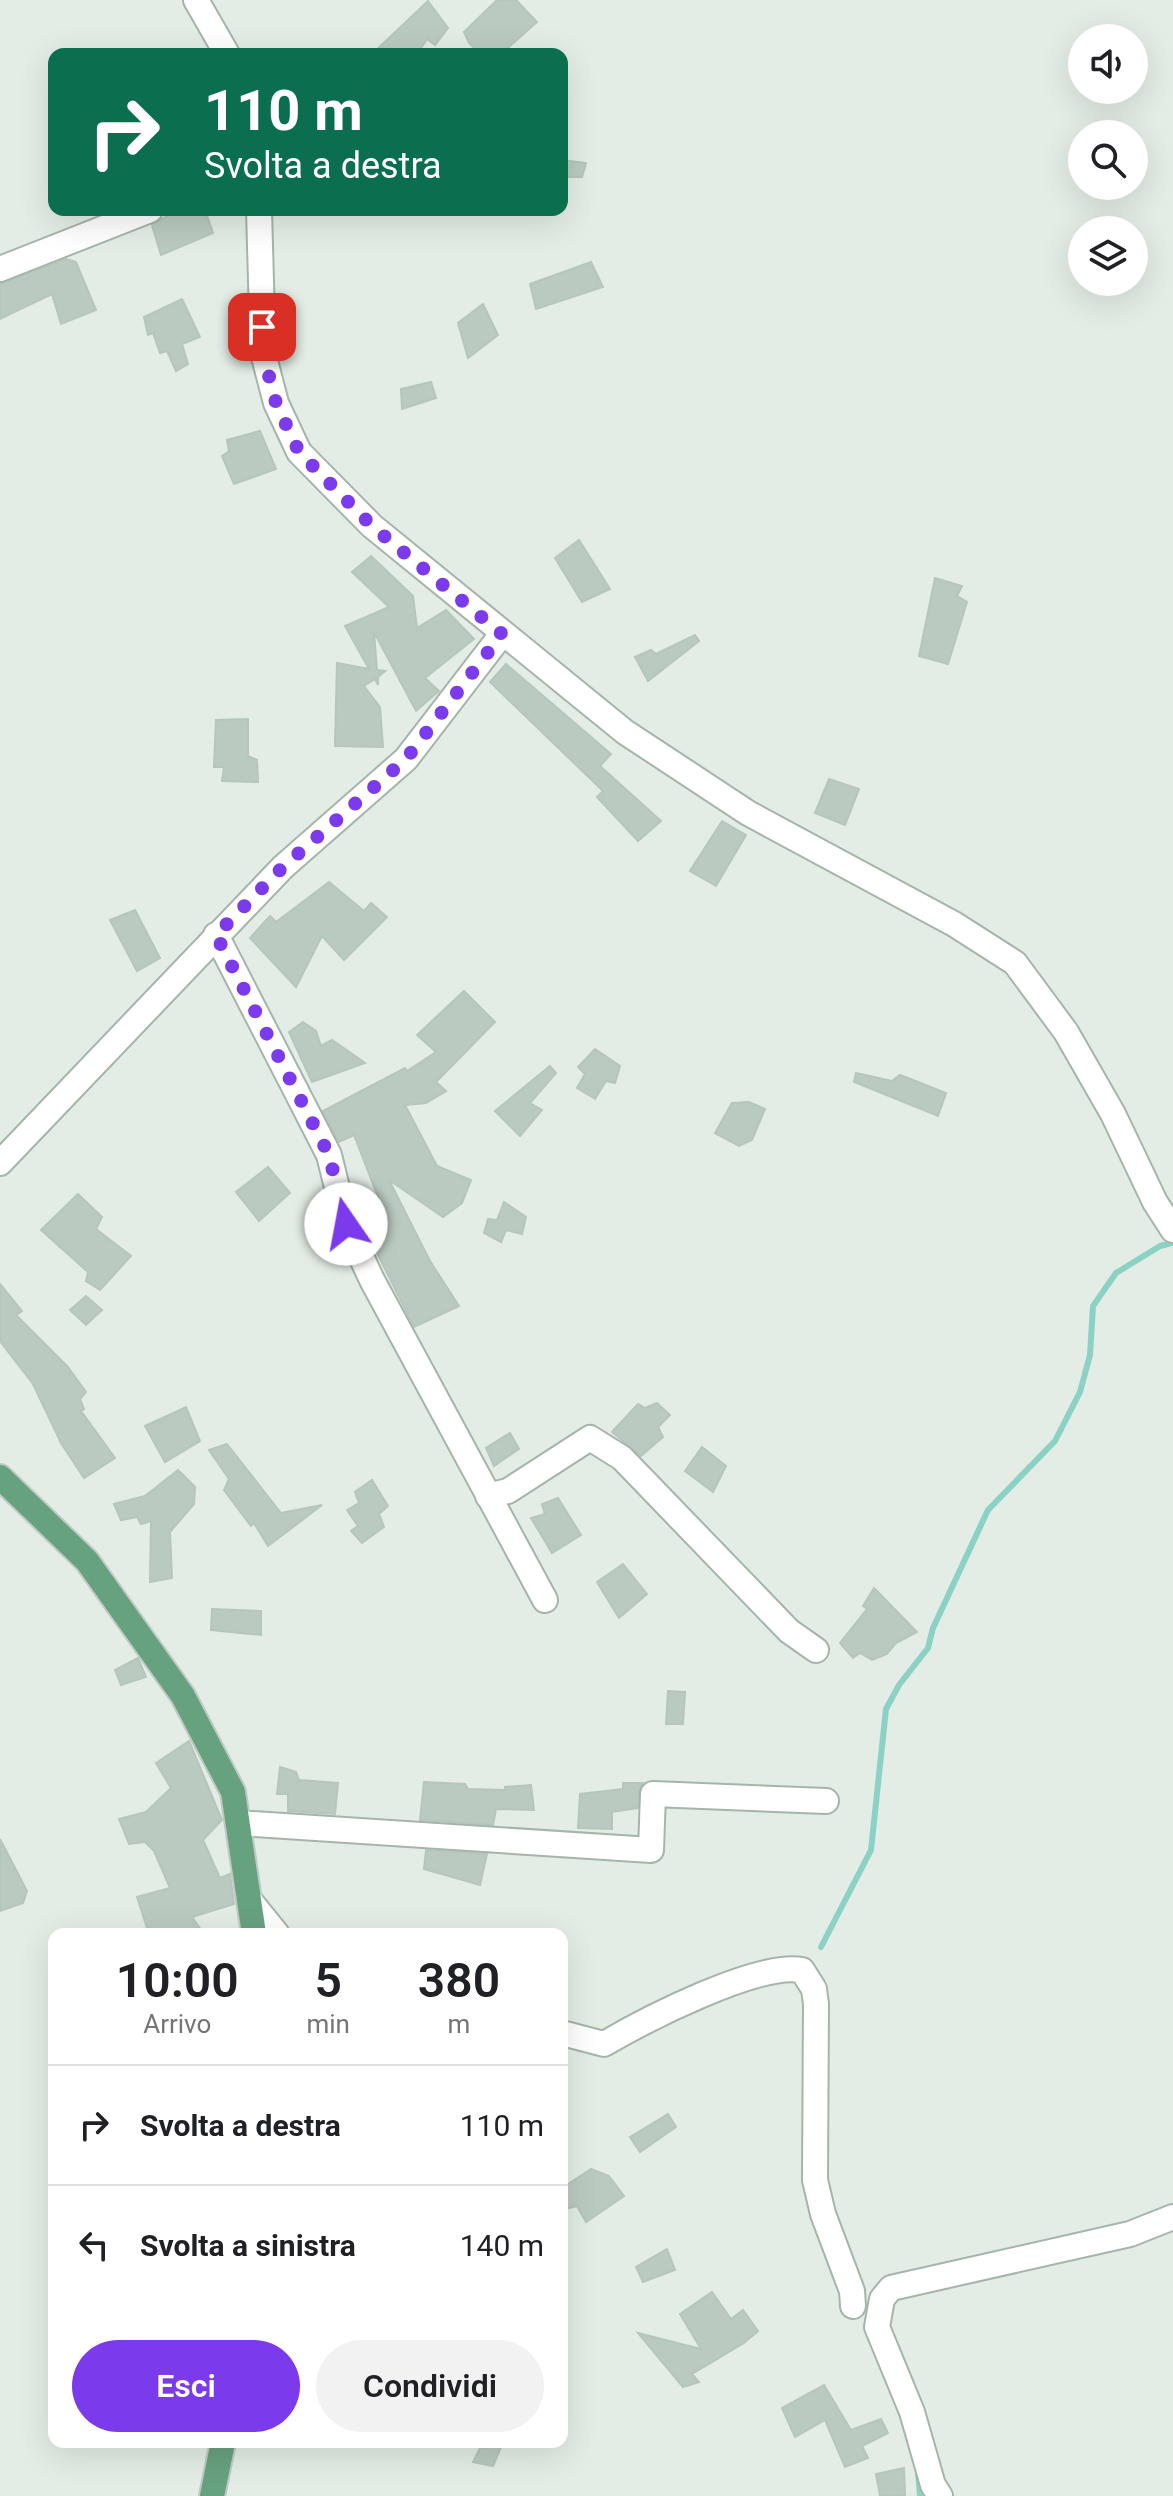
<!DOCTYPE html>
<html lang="it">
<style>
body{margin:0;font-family:Roboto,sans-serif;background:#f2f2f2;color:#202124;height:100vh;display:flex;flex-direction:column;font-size:30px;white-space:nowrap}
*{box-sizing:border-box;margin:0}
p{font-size:26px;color:#757577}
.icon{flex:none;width:44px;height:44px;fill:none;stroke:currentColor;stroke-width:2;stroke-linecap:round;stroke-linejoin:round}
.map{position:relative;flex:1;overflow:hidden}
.sheet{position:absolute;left:48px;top:1928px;width:520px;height:520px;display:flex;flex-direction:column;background:#fff;border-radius:16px;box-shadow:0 8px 32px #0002}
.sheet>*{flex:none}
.hud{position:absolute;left:48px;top:48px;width:520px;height:168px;border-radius:16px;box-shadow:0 8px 32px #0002;background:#0b6e4f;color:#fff;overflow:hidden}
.controls{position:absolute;left:1068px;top:24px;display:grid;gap:16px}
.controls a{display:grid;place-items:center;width:80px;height:80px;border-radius:50%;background:#fff;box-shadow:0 8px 32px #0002;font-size:40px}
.pin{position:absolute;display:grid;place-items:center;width:68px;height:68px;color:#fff;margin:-34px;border-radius:16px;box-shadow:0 4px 12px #0006}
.me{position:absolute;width:88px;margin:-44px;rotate:348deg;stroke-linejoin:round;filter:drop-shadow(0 0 6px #0008)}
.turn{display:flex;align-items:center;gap:28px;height:168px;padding:0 24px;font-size:36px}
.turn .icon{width:104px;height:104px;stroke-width:2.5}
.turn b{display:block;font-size:56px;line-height:68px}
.eta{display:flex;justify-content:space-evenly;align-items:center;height:136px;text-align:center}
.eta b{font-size:48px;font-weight:600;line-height:56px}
.action{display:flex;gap:16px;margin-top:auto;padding:16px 24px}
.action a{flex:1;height:92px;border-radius:48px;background:#7c3aed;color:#fff;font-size:32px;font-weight:600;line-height:92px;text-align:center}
.action a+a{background:#f2f2f2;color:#202124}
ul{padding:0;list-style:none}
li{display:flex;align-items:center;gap:24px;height:120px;padding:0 24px;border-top:2px solid #e0e0e0}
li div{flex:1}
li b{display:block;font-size:30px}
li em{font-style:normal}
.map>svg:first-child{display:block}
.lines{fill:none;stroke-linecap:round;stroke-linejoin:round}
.stream{stroke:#8bd2c5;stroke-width:6}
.building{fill:#bbcac0;stroke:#b5c6ba;stroke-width:2}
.minor-casing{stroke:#a5b5aa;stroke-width:28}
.major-casing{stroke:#c1c9c4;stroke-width:28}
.minor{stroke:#fff;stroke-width:24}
.major{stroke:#67a280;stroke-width:24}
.route{stroke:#7c3aed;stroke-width:14;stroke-dasharray:0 25.2}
</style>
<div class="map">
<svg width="1173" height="2496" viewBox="0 0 1173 2496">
<rect width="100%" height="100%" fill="#e3ede5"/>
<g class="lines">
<g class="stream">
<path d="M 821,1947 L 871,1850 L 886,1709 L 899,1685 L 928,1648 L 933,1628 L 988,1510 L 1055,1441 L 1080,1392 L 1090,1355 L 1093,1306 L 1116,1273 L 1160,1246 L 1172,1243"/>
<path d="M 918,2472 L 920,2496"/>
</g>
</g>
<g class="building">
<path d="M 497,0 L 516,0 L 537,22 L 501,54 L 481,54 L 469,43 L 464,32 Z"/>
<path d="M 428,1 L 448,28 L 435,45 L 427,39 L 417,54 L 372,54 Z"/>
<path d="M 562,160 L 586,163 L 582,177 L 562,177 Z"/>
<path d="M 177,210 L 186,210 L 188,215 L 205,210 L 213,233 L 161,255 L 152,225 Z"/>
<path d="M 66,259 L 76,262 L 96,310 L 61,324 L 52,294 L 0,319 L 0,284 Z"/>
<path d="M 591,262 L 603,287 L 536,309 L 530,284 Z"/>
<path d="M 182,299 L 200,337 L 182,344 L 188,364 L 176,371 L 167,351 L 160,353 L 153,333 L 148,335 L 144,317 Z"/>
<path d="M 483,304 L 498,335 L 468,358 L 458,323 Z"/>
<path d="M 431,382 L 436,398 L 402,409 L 401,389 Z"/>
<path d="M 260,431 L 276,469 L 234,484 L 222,456 L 229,451 L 227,440 Z"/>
<path d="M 579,540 L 610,589 L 582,602 L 555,558 Z"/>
<path d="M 371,556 L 413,596 L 417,628 L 446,610 L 474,639 L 425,678 L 439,691 L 416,711 L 374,632 L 377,670 L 385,671 L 378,677 L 378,685 L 375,679 L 364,686 L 380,707 L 383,747 L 335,746 L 337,663 L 369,669 L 345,626 L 389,607 L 352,572 Z"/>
<path d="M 935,578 L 962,586 L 957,596 L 967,602 L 948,664 L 919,656 Z"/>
<path d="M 695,635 L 699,641 L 648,681 L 635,657 L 651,650 L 656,654 Z"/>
<path d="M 506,664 L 611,754 L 600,766 L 661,821 L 638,841 L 597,797 L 603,791 L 490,682 Z"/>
<path d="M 248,719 L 248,756 L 257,760 L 258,782 L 222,781 L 224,767 L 214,767 L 216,720 Z"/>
<path d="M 829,779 L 859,789 L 845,825 L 815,813 Z"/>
<path d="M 722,821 L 746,835 L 716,886 L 690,871 Z"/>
<path d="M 329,882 L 364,911 L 371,903 L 387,917 L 344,960 L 322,936 L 296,987 L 250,938 L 270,916 L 276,922 Z"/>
<path d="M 135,910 L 160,958 L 137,971 L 110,920 Z"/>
<path d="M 464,991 L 495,1022 L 436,1082 L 446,1091 L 426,1103 L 405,1105 L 437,1166 L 471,1180 L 462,1203 L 443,1217 L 389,1180 L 430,1261 L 459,1306 L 414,1327 L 361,1221 L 383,1210 L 354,1135 L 339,1142 L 323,1111 L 405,1068 L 407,1071 L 436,1052 L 417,1035 Z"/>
<path d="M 303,1022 L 316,1031 L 321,1046 L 332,1040 L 365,1063 L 312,1082 L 289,1032 Z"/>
<path d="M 595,1049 L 620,1066 L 615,1083 L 606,1081 L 595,1099 L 577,1088 L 585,1074 L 578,1067 Z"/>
<path d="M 550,1066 L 556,1073 L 530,1103 L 542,1110 L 520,1136 L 495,1111 Z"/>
<path d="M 856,1073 L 892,1081 L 900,1075 L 946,1093 L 938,1116 L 854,1082 Z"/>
<path d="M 749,1102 L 765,1109 L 752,1140 L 739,1146 L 715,1133 L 732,1103 Z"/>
<path d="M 268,1167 L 290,1193 L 259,1221 L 236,1192 Z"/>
<path d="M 78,1194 L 102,1217 L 96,1229 L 131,1256 L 100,1290 L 86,1281 L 88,1272 L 41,1230 Z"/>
<path d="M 504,1202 L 526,1217 L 522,1234 L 506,1230 L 501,1242 L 484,1233 L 488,1219 L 497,1220 Z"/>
<path d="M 0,1284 L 22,1311 L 16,1315 L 67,1366 L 86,1392 L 80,1399 L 84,1409 L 81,1411 L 115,1458 L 84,1478 L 61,1443 L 33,1384 L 0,1341 Z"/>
<path d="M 86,1296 L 102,1310 L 86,1325 L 70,1310 Z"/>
<path d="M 657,1403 L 670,1415 L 658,1427 L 663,1437 L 641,1456 L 612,1432 L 638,1404 L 645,1408 Z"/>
<path d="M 186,1407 L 200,1441 L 165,1462 L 145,1426 Z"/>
<path d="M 510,1433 L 519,1449 L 494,1466 L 486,1448 Z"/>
<path d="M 227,1444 L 281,1513 L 322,1505 L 268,1546 L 254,1523 L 251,1526 L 224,1490 L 229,1479 L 209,1450 Z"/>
<path d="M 702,1447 L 726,1466 L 713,1492 L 685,1471 Z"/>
<path d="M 178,1470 L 195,1487 L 194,1504 L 170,1532 L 172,1578 L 150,1582 L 151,1521 L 141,1524 L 137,1517 L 121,1520 L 114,1504 L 145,1496 Z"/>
<path d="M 372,1480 L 388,1506 L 379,1514 L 384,1527 L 362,1543 L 351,1531 L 358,1526 L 347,1510 L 359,1503 L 355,1492 Z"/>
<path d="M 558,1498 L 581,1535 L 552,1553 L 531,1518 L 545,1514 L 542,1504 Z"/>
<path d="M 623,1564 L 647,1594 L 619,1618 L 597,1582 Z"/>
<path d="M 874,1588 L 917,1632 L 896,1643 L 887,1654 L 872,1660 L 860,1653 L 853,1658 L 840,1643 L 867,1609 L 863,1606 Z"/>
<path d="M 212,1609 L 261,1611 L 261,1635 L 211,1630 Z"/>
<path d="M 138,1658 L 146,1677 L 121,1685 L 115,1670 Z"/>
<path d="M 668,1691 L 685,1692 L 683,1724 L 666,1724 Z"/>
<path d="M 189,1741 L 222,1820 L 203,1840 L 220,1878 L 230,1874 L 234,1904 L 192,1917 L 204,1934 L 149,1934 L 137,1897 L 170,1888 L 154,1851 L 145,1842 L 129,1844 L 119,1819 L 146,1812 L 171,1788 L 156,1763 Z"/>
<path d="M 280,1767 L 296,1772 L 299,1780 L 338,1783 L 335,1814 L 288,1811 L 288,1794 L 277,1794 Z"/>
<path d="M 424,1782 L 465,1784 L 468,1789 L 505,1790 L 505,1787 L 531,1785 L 534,1810 L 496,1809 L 493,1825 L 420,1820 Z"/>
<path d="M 623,1783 L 643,1783 L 638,1793 L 638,1808 L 612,1812 L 612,1829 L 578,1828 L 580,1794 L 623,1789 Z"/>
<path d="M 0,1839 L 27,1891 L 23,1903 L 0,1911 Z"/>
<path d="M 426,1850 L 487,1854 L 480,1885 L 424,1869 Z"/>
<path d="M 668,2114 L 676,2127 L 640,2152 L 630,2137 Z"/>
<path d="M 591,2169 L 609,2176 L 624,2196 L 586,2222 L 577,2206 L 562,2210 L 562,2188 Z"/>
<path d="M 667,2249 L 675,2270 L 643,2282 L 636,2267 Z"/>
<path d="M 712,2292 L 731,2319 L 743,2310 L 758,2331 L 744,2343 L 692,2374 L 699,2382 L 683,2387 L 638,2333 L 701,2349 L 680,2314 Z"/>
<path d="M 824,2385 L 851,2430 L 881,2419 L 888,2433 L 862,2446 L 868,2458 L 845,2467 L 825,2420 L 795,2437 L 782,2408 Z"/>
<path d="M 483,2442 L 503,2442 L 493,2466 L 473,2462 Z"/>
<path d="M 904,2468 L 905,2496 L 880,2496 L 876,2474 Z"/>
</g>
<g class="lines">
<defs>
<g id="minor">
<path d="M 196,0 L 227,54"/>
<path d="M 259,210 L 263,353 L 276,403 L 299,452 L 372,526 L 625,732 L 748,813 L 954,924 L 1015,963 L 1066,1032 L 1113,1114 L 1155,1202 L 1173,1230"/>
<path d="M 0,269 L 150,210"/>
<path d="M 216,935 L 329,1155 L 346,1224 L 372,1280 L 545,1600"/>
<path d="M 0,1163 L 283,867 L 406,759 L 502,634"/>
<path d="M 488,1496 L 508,1491 L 590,1438 L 622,1458 L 789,1631 L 816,1650"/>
<path d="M 238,1823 L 651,1850 L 653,1794 L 826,1801"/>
<path d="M 251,1902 L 277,1934"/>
<path d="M 562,2033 L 604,2044 C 645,2020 757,1962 802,1970 L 814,1989 L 816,2004 L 815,2180 L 823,2214 L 852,2291 L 853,2306"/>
<path d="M 940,2496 L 933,2485 L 912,2412 L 877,2327 L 882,2299 L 891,2288 L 1130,2234 L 1173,2217"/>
</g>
<g id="major">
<path d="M 0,1477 L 87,1561 L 183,1696 L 233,1792 L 254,1934"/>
<path d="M 212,2496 L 223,2442"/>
</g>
</defs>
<use href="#minor" class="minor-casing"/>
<use href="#major" class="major-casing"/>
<use href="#minor" class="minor"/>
<use href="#major" class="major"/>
</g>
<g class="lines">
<path class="route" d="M 262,327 L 263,353 L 276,403 L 299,452 L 372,526 L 502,634 L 406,759 L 283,867 L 216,935 L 329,1155 L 346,1224"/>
</g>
</svg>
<div class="controls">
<a><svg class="icon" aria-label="sound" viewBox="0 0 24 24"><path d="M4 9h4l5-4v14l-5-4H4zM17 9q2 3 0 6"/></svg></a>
<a><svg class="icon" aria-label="search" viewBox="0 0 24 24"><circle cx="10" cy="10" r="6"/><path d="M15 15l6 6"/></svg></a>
<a><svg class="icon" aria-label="layers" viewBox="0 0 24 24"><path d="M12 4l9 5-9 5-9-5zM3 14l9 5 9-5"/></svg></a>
</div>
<div class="pin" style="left:262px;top:327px;background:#d93025"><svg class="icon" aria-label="arrive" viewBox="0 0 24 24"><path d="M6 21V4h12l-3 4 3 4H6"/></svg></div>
<svg class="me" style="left:346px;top:1224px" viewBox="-20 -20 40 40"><circle r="19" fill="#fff"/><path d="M0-13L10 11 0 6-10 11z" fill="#7c3aed"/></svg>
<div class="hud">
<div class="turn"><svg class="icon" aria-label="right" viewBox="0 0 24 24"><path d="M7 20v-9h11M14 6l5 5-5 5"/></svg><div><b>110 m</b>Svolta a destra</div></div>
</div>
<section class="sheet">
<div class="eta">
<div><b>10:00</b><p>Arrivo</p></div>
<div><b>5</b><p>min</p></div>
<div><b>380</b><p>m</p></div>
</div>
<ul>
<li><svg class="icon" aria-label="right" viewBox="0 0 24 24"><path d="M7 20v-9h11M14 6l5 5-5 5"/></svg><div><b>Svolta a destra</b></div><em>110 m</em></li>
<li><svg class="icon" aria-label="left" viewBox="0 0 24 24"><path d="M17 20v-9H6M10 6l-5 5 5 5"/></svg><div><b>Svolta a sinistra</b></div><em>140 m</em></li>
</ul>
<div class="action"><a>Esci</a><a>Condividi</a></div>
</section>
</div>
